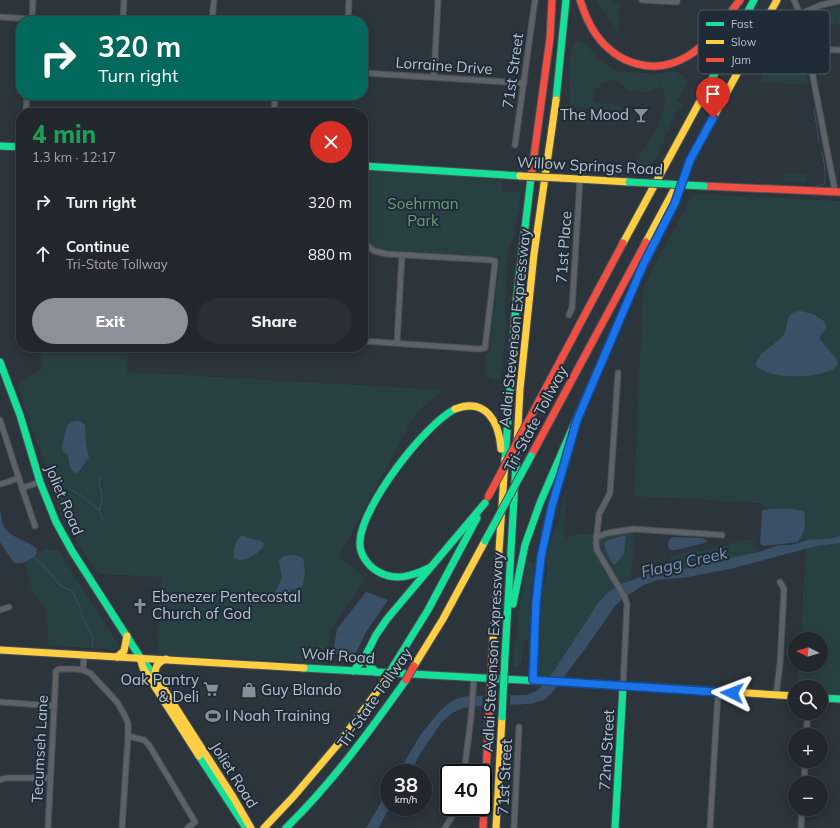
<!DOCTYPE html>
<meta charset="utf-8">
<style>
body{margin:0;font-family:Mulish,sans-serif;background:#292f35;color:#f1f3f6;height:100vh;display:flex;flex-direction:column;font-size:15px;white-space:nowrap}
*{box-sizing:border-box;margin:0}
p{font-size:13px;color:#a2a5aa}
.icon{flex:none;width:22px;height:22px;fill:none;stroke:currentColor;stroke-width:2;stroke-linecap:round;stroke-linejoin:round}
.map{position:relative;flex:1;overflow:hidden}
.sheet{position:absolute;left:16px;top:108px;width:352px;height:244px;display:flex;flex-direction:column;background:#21272d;border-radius:16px;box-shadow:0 2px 10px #0003,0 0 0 1px #3e4449}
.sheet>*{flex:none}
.top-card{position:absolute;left:16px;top:16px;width:352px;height:84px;border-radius:16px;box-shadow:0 2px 10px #0003,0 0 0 1px #3e4449;background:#00695c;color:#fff;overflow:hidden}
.needle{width:26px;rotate:275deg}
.fabs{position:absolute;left:788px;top:632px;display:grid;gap:8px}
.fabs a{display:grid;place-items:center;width:40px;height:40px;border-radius:50%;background:#21272d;box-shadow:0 2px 10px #0003,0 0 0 1px #3e4449;font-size:20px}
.speed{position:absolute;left:380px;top:764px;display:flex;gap:8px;font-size:20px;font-weight:700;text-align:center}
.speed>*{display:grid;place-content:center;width:52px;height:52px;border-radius:50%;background:#21272d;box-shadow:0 2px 10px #0003,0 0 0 1px #3e4449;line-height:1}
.speed small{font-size:10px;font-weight:400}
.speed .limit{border:2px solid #111;border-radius:6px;background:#fff;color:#111}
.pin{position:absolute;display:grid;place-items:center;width:34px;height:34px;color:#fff;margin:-41px -17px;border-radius:50% 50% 50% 0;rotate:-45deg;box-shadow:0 0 4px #0007}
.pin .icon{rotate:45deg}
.me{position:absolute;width:44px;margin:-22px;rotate:273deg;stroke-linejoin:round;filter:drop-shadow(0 0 3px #0008)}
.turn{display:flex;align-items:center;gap:14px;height:84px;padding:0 16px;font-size:18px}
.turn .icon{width:52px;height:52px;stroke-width:2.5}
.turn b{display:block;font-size:28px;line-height:34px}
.round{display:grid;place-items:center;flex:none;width:42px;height:42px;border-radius:21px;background:#292f35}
.headline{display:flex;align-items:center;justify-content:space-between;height:68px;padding:0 16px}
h1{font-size:24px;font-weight:800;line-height:30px;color:#1e9e55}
.primary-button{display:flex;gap:8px;margin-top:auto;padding:8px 16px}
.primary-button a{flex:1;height:46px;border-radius:24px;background:#8c9099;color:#fff;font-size:16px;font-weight:800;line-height:46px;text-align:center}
.primary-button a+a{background:#292f35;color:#f1f3f6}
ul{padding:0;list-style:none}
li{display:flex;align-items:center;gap:12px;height:52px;padding:0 16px}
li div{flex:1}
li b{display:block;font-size:15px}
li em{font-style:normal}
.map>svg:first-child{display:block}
.green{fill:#294042}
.water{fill:#3a5067}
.pier{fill:#2c343c}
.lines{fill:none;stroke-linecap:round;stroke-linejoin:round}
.stream{stroke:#3a5067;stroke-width:1}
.street-casing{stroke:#4a5056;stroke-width:7}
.fast-casing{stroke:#4a5056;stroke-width:9}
.slow-casing{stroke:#4a5056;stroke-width:9}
.jam-casing{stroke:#4a5056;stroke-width:9}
.street{stroke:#5d6269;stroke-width:5}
.fast{stroke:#16e098;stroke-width:7}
.slow{stroke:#ffcf43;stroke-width:7}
.jam{stroke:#f24e42;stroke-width:7}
.fast-bridge-casing{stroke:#4a5056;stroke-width:9;stroke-linecap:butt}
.slow-bridge-casing{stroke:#4a5056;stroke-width:9;stroke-linecap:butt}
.jam-bridge-casing{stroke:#4a5056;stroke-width:9;stroke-linecap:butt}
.fast-bridge{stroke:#16e098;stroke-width:7}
.slow-bridge{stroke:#ffcf43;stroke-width:7}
.jam-bridge{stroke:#f24e42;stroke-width:7}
.route-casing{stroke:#114b97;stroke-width:10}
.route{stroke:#1a73e8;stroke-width:7}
.labels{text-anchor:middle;stroke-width:4;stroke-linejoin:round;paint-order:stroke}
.street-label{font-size:15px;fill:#b7c1cc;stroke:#1f2b37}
.poi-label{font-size:15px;fill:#b7c1cc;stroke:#1f2b37;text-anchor:start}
.park-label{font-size:15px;fill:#6e9d75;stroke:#1f2b37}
.water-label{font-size:16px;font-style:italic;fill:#7794af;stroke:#1f2b37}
.key{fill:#1f2b37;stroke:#4d5864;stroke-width:1}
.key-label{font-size:11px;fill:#b7c1cc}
</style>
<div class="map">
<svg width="840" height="828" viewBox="0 0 840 828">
<rect width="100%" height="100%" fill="#2c343c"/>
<g class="green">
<path d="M 596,0 L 612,0 L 616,3 L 620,3 L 619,33 Z"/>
<path d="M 840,6 L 840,24 L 836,23 L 818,31 L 823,25 L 822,10 Z"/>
<path d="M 790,26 L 802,27 L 808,85 L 760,82 Z"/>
<path d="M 577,40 L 586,44 L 600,61 L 617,71 L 655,74 L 673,71 L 678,73 L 686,79 L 686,85 L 676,102 L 683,103 C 683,107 681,109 677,111 C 674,120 669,129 665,137 C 659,152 655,171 635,168 L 635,165 C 646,141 673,117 662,87 L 658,87 L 648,92 L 629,91 C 625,88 622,83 616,81 C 605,77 591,90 594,101 C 602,106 614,101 622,108 L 621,111 L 570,106 C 571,89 565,52 577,40 Z"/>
<path d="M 367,170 L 427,173 L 502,180 L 502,192 L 512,191 L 521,194 L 514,237 L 508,250 L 505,306 L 506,323 L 501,382 L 484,375 L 486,354 L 489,354 L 500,257 L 392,251 L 381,250 L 371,246 L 363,235 L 363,175 Z"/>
<path d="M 784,173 L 806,174 L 806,182 L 784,181 Z"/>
<path d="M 693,194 L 840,201 L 840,695 L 821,694 L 821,687 L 798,687 L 799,665 L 821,665 L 821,639 L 801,639 L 806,539 L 800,540 L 803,535 L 792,509 L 770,509 L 761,506 L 762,503 L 634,496 L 643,288 Z"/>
<path d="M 42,347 L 128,347 L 127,372 L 444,390 L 417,411 L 339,557 L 366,578 L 330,632 L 328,663 L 157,655 L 162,577 L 98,574 L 75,539 L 61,515 L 54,496 L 47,471 L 17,384 L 41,370 Z"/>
<path d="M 567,489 L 564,530 L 566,539 C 577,530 593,536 606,536 C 615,536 625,531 634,532 L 631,579 L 621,584 L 607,593 L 596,605 L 590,616 L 553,672 L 549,677 L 543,677 L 537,670 L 540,636 L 540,619 L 542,594 L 547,573 L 547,559 L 550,540 L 559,522 L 562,502 Z"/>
<path d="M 742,540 L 749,540 L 753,541 L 759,552 L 714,561 L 683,569 L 651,573 L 656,564 L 666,561 L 681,553 L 716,548 Z"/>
<path d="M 45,549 L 58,550 L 119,646 L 115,650 L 48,645 L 47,610 C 31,595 29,582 25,562 Z"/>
<path d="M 527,560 L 535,564 L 530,606 L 530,635 L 524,641 L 520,665 L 515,668 L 514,665 L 514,646 L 516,641 L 518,617 Z"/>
</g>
<g class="water">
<path d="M 800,311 L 813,314 L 825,322 L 826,328 L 819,338 L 837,360 L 838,363 L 835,368 C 822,377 787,378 772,374 C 767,372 762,370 757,367 L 756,364 C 759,351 774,346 782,337 C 791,326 782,313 800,311 Z"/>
<path d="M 75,421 L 79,421 L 85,425 L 86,446 L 89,457 L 78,473 C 68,472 70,462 68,455 L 63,451 L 62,446 L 67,425 Z"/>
<path d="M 770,509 L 792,509 L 804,511 C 806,522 805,533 798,542 L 764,546 L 760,544 L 762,511 L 764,510 Z"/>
<path d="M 0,512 C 2,517 2,524 5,528 C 12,539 28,540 37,549 L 36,555 C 29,560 22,566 13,562 L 0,542 Z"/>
<path d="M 242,535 C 249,539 256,539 263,542 L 264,546 C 258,554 244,564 234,558 C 233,550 235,540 242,535 Z"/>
<path d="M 626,535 L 624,554 L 616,564 L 613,564 L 606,551 L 604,543 L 608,540 Z"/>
<path d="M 840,536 L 840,543 L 816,546 L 730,569 L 688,577 L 658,580 L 644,585 L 622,599 L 615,606 L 585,649 L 552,693 L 544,700 L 530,704 L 479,706 L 463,708 L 452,713 L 442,722 L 420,754 L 410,773 L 398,773 L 421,734 L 439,712 L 449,703 L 458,698 L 468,696 L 527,695 L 538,690 L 553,672 L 590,616 L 596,605 L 607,593 L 621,584 L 651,573 L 683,569 L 714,561 L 759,552 L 779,545 L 791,545 L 808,540 L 834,538 Z"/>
<path d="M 674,537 L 703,538 L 708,542 L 676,550 L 671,550 L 668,547 C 668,542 668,539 674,537 Z"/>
<path d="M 294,555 L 303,558 L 305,570 L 303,585 L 300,588 L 291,590 L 284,597 L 278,597 L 275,593 L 282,578 L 279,560 L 284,556 Z"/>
<path d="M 366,592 L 388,600 L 366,632 L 354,657 L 342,656 L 333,652 L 337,629 Z"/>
<path d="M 389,789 L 389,807 L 390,807 L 379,827 L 378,828 L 366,828 Z"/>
</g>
<path class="pier" d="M 510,693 L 510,707 L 482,708 L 483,694 Z"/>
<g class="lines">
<g class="stream">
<path d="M 814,109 L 819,141"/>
<path d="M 816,186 L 824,184 L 825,179 L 825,168 L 822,152"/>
<path d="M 101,475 C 96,485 102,487 102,497 C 102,509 96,509 104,521"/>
<path d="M 69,487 L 70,489 L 83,497 L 99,510"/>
<path d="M 33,557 L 43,565 L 60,585 L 72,591 L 82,612 L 81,614 L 93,638 L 92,648"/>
</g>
<defs>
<g id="street">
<path d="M 642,0 L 677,2 L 677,0"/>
<path d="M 794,0 L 800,14 L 803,25 L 835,191"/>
<path d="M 800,14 L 821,5 L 840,1"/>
<path d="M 0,17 L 32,19"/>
<path d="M 32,21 L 33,0"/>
<path d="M 123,21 L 124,0"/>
<path d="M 212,21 L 214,0"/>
<path d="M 348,21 L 349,0"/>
<path d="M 807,50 L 816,49 L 840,50"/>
<path d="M 363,73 L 524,83"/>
<path d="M 434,77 L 438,0"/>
<path d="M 26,113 L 27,95"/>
<path d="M 274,113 L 275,95"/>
<path d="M 515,145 L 535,0"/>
<path d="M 363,242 L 374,251 L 387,254 L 490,260 L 495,261 L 495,263 L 485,348 L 479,349 L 363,341"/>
<path d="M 569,315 L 572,308 L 580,179"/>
<path d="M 397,342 L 402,255"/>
<path d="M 618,373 L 610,493 L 599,514 L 596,543 L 597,550 L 625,598 L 627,604 L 623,687"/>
<path d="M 0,420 L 22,488"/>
<path d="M 1,484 L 19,478"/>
<path d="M 35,526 L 22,488 L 40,482"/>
<path d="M 596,537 L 608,533 L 633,529 L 722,535"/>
<path d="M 0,610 L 9,607"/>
<path d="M 83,670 L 84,655"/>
<path d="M 776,695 L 780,664 L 784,589 L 780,582"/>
<path d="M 0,702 L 54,706"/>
<path d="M 806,735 L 808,713"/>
<path d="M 128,736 L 144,740 L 149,745 L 195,822 L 188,828"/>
<path d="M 464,773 L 471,718 L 474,677"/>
<path d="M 0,780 L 6,778 L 50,778"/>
<path d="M 804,783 L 805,761"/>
<path d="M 48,828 L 56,671 L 59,669 L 75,669 L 83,670 L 90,673 L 117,702 L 124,714 L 128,723 L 128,736 L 122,828"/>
<path d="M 445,828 L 458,807"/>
<path d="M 514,828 L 519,727"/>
<path d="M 710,828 L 718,692"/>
<path d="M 801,828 L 802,809"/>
</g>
<g id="fast">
<path d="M 556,100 L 566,0"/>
<path d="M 699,103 L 754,0"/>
<path d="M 0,146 L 21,147"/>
<path d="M 363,166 L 520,176"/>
<path d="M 0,362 L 20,415 L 40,482 L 56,522 L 72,551 L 140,657 L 158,680"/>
<path d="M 505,460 L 516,303 L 531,178"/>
<path d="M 429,568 C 412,576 395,582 377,571 C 367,565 359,553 360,541 C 362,506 424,425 455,409"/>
<path d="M 513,604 L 525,545 L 540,503 L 639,275"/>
<path d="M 368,651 L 370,666 L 376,672"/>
<path d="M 505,656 L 517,445"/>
<path d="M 394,665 L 428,610 L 477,518"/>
<path d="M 304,668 L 665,688"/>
<path d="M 353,671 L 364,659 L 376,635 L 387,619 L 485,503"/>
<path d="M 821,698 L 840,699"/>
<path d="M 199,756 L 246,828"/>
<path d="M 286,828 C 332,783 369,732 406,680"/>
<path d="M 615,828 L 623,687"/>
</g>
<g id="slow">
<path d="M 688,164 L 777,0"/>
<path d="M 560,178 L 629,182"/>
<path d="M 646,242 L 675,188"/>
<path d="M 623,243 L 699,103"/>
<path d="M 455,409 C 486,397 499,422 501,449"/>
<path d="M 517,445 L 520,389 L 534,254 L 556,100"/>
<path d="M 0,650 L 304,668"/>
<path d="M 117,657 L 124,651 L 127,636"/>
<path d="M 492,657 L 505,460"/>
<path d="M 140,658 L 143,668 L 199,756"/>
<path d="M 414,666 L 443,619 L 485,541"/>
<path d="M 155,675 C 155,666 158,662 166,659"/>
<path d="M 158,680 L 233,797 L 251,828"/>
<path d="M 533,680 C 534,648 534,616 538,585 C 542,542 552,500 565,459"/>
<path d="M 665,688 L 795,696"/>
<path d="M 264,828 L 294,796 L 339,743 L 387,678"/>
<path d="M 496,828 L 502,717"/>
</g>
<g id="jam">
<path d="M 580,0 C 584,12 588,23 595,33 C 617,65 655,76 688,56 C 708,44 726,18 740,0"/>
<path d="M 531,178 L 550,38 L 552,0"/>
<path d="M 704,186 L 840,192"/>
<path d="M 639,275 L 675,203 L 690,160"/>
<path d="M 533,412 L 623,243"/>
<path d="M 531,456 L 646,242"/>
<path d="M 483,828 L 489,717"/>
</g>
</defs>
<use href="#street" class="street-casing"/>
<use href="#fast" class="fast-casing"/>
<use href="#slow" class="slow-casing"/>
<use href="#jam" class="jam-casing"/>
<use href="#street" class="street"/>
<use href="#fast" class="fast"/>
<use href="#slow" class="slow"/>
<use href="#jam" class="jam"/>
<defs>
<g id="fast-bridge">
<path d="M 629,182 L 704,186"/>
<path d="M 485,541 L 531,456"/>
<path d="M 387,678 L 394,665"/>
<path d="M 502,717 L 505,656"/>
</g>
<path id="slow-bridge" d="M 520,176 L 560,178"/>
<g id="jam-bridge">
<path d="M 488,497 L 533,412"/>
<path d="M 406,680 L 414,666"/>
<path d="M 489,717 L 492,657"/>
</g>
</defs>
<use href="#fast-bridge" class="fast-bridge-casing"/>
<use href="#slow-bridge" class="slow-bridge-casing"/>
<use href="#jam-bridge" class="jam-bridge-casing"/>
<use href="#fast-bridge" class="fast-bridge"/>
<use href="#slow-bridge" class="slow-bridge"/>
<use href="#jam-bridge" class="jam-bridge"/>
</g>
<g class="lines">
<defs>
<path id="route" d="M 713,118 L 690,160 L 675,203 L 644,263 L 577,420 L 552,506 L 541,557 L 536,603 L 533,680 L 732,693"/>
</defs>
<use href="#route" class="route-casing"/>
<use href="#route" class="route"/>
</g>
<defs>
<symbol id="bar-bare" viewBox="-9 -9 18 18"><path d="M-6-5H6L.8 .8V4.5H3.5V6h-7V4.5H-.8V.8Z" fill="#86909a" stroke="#1f2b37" stroke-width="2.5" paint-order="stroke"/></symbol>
<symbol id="church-bare" viewBox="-9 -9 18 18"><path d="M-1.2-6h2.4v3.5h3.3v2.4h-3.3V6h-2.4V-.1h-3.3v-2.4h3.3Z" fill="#86909a" stroke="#1f2b37" stroke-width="2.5" paint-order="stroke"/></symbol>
<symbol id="supermarket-bare" viewBox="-9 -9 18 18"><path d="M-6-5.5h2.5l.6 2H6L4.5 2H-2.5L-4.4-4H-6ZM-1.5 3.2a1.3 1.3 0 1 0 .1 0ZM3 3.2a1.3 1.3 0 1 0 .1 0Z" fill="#86909a" stroke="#1f2b37" stroke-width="2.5" paint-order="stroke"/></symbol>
<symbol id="shop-bare" viewBox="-9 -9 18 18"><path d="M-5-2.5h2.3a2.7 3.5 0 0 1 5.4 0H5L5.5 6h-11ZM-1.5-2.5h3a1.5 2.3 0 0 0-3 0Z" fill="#86909a" stroke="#1f2b37" stroke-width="2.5" paint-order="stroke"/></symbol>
<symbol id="stadium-bare" viewBox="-9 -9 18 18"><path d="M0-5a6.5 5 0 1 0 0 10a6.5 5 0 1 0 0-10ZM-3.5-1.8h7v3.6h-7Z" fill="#86909a" stroke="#1f2b37" stroke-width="2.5" paint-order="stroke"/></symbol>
</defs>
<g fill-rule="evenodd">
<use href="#bar-bare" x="630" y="104" width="22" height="22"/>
<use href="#church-bare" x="129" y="595" width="22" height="22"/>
<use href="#supermarket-bare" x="200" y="678" width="22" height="22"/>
<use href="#shop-bare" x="238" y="679" width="22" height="22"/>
<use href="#stadium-bare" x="202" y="705" width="22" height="22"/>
</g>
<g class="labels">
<g class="street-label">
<text transform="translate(444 66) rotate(4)" y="5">Lorraine Drive</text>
<text transform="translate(513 71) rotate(-82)" y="5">71st Street</text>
<text transform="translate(590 166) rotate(3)" y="5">Willow Springs Road</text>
<text transform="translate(564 247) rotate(-86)" y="5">71st Place</text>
<text transform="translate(515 328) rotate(-84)" y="5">Adlai Stevenson Expressway</text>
<text transform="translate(536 419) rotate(-62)" y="5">Tri-State Tollway</text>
<text transform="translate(64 500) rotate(67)" y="5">Joliet Road</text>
<text transform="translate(493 652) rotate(-87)" y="5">Adlai Stevenson Expressway</text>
<text transform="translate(338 656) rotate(4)" y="5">Wolf Road</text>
<text transform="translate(375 698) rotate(-55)" y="5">Tri-State Tollway</text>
<text transform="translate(40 749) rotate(-87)" y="5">Tecumseh Lane</text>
<text transform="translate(607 750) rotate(-87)" y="5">72nd Street</text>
<text transform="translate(234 775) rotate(58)" y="5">Joliet Road</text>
<text transform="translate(505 777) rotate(-87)" y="5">71st Street</text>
</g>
<g class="poi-label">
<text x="629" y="120" text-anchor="end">The Mood</text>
<text x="152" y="602">Ebenezer Pentecostal<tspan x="152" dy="17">Church of God</tspan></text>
<text x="199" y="685" text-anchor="end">Oak Pantry<tspan x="199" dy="17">&amp; Deli</tspan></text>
<text x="261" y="695">Guy Blando</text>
<text x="225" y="721">I Noah Training</text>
</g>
<g class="park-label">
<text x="423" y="209">Soehrman<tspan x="423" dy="17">Park</tspan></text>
</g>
<g class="water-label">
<text transform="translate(684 562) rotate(-13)" y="6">Flagg Creek</text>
</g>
</g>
<rect x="698" y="10" width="132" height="64" rx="6" class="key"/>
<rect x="706" y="22" width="18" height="4" fill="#16e098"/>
<rect x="706" y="40" width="18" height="4" fill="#ffcf43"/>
<rect x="706" y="58" width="18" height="4" fill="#f24e42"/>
<g class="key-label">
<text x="731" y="28">Fast</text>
<text x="731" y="46">Slow</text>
<text x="731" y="64">Jam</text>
</g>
</svg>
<div class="fabs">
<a><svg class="needle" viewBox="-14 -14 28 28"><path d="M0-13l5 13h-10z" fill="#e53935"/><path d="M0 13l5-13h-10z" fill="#a2a5aa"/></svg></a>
<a><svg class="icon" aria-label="search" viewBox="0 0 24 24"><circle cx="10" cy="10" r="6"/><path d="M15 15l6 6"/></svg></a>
<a>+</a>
<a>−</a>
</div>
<div class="speed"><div>38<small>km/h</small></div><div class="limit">40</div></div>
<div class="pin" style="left:713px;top:118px;background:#d93025"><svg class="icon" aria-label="arrive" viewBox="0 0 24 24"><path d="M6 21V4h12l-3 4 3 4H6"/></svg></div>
<svg class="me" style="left:732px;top:693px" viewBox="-20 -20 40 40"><path d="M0-17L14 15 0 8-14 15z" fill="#1a73e8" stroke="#fff" stroke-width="4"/></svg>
<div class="top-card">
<div class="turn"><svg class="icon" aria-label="right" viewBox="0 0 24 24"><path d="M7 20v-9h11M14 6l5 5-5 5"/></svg><div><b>320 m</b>Turn right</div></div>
</div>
<section class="sheet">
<div class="headline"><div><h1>4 min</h1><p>1.3 km · 12:17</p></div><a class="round" style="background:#d93025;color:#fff"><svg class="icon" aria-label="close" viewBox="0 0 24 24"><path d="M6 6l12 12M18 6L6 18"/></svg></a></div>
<ul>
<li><svg class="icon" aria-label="right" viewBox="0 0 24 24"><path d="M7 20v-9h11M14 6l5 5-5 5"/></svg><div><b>Turn right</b></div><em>320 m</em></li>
<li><svg class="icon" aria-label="ahead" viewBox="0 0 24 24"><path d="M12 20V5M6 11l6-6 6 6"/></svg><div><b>Continue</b><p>Tri-State Tollway</p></div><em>880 m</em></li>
</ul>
<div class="primary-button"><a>Exit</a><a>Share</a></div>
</section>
</div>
